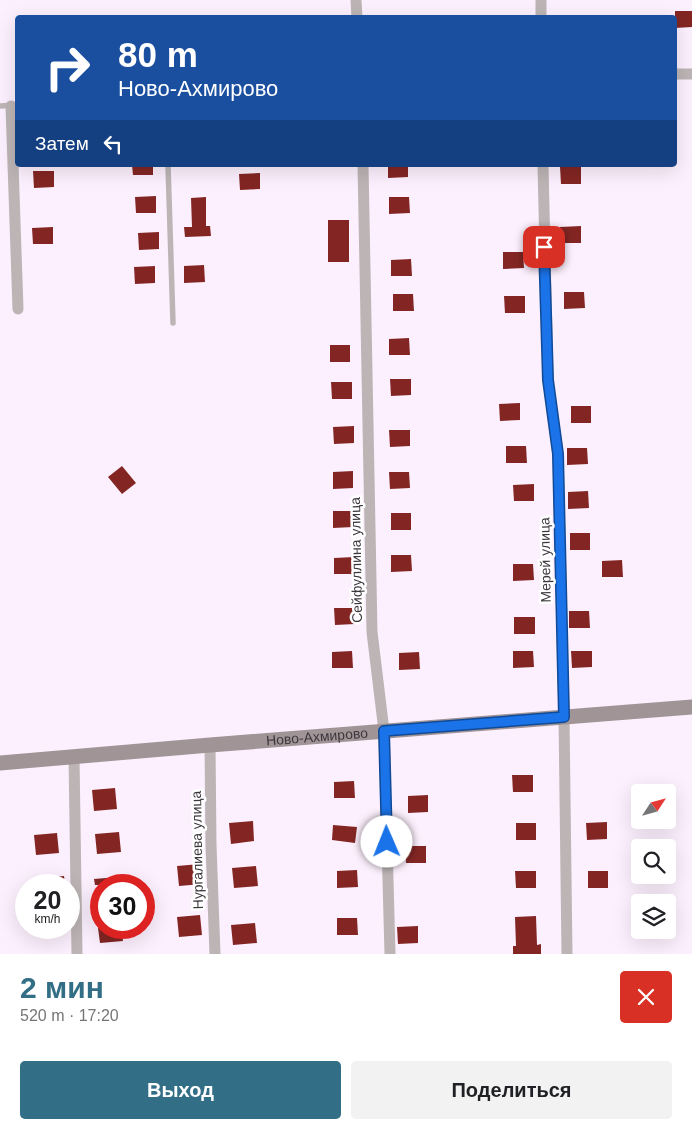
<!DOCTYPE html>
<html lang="ru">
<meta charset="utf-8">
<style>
body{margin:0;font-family:Helvetica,sans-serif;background:#f2f2f2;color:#202124;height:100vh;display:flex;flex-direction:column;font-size:19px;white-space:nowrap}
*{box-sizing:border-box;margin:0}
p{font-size:16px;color:#757577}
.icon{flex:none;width:28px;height:28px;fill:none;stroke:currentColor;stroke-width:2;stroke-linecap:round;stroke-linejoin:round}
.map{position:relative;height:954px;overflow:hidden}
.drawer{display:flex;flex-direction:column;background:#fff;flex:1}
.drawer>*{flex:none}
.guide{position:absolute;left:15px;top:15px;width:662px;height:152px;border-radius:5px;box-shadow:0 5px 20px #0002;background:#1a4fa0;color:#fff;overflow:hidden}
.needle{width:32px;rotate:54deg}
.fabs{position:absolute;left:631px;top:784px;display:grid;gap:10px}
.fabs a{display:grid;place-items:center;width:45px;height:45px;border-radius:5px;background:#fff;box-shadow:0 5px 20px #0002;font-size:25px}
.speed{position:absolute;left:15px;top:874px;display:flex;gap:10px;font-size:25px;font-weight:700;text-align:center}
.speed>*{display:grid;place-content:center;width:65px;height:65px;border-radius:50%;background:#fff;box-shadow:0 5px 20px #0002;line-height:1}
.speed small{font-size:12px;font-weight:400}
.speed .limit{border:8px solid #d22;background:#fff;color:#111}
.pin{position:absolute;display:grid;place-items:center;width:42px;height:42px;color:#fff;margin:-21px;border-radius:10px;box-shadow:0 2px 8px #0006}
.me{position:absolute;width:55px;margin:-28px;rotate:359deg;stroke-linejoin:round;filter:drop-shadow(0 0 4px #0008)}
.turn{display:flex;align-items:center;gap:18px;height:105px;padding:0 20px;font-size:22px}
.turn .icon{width:65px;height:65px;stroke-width:2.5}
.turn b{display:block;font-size:35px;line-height:42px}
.then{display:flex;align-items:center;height:48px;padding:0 20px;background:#0003;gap:10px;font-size:19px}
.round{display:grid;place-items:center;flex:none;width:52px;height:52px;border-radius:5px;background:#f2f2f2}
.headline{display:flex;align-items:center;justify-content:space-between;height:85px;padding:0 20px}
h1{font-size:30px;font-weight:600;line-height:38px;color:#326e85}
.primary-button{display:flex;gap:10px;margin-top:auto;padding:10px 20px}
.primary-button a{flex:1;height:58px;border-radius:5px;background:#326e85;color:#fff;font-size:20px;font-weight:600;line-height:58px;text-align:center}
.primary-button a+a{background:#f2f2f2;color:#202124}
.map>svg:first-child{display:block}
.building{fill:#832623}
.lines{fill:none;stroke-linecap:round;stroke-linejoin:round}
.lane{stroke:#bcb4b5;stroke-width:5.5}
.street{stroke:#bcb4b5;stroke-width:11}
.secondary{stroke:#a19496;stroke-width:15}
.route-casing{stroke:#114b97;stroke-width:12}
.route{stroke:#1a73e8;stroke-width:9}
.labels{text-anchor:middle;stroke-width:5;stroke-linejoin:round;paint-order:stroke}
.street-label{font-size:14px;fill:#3c373d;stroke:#fff}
</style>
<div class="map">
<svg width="692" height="954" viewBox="0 0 692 954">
<rect width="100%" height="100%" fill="#fdf0fe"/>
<g class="building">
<path d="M 675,11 L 692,11 L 692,27 L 675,28 Z"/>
<path d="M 132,165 L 153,165 L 153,175 L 133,175 Z"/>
<path d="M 388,165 L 408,165 L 408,177 L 388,178 Z"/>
<path d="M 560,167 L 581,167 L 581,184 L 561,184 Z"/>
<path d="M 33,171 L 54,171 L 54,187 L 34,188 Z"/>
<path d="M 260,173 L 260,189 L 240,190 L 239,174 Z"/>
<path d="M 156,196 L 156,213 L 136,213 L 135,197 Z"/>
<path d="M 206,197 L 206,226 L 210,226 L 211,236 L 185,237 L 184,227 L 192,227 L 191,198 Z"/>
<path d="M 389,197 L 409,197 L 410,213 L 389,214 Z"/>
<rect x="328" y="220" width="21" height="42"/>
<path d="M 581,226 L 581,243 L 561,243 L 560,227 Z"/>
<path d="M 53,227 L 53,244 L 33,244 L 32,228 Z"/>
<path d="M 159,232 L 159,249 L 139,250 L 138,233 Z"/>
<path d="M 503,252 L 523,252 L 524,268 L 503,269 Z"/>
<path d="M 411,259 L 412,276 L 391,276 L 391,260 Z"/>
<path d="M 204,265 L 205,282 L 184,283 L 184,266 Z"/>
<path d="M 155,266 L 155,283 L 135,284 L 134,267 Z"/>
<path d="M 564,292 L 584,292 L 585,308 L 564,309 Z"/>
<path d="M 393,294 L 413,294 L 414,311 L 393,311 Z"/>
<path d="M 504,296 L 525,296 L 525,313 L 505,313 Z"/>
<path d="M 409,338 L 410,355 L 389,355 L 389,339 Z"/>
<rect x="330" y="345" width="20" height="17"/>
<path d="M 390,379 L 411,379 L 411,395 L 391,396 Z"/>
<path d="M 331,382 L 352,382 L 352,399 L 332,399 Z"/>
<path d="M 520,403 L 520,420 L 500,421 L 499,404 Z"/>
<rect x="571" y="406" width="20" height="17"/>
<path d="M 354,426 L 354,443 L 334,444 L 333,427 Z"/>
<path d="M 389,430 L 410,430 L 410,446 L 390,447 Z"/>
<path d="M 506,446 L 526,446 L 527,463 L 506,463 Z"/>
<path d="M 567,448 L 587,448 L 588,464 L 567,465 Z"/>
<path d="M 122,466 L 136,483 L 122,494 L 108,477 Z"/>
<path d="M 353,471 L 353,488 L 333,489 L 333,472 Z"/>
<path d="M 389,472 L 409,472 L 410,488 L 390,489 Z"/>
<path d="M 534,484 L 534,501 L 514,501 L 513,485 Z"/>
<path d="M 588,491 L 589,508 L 568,509 L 568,492 Z"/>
<path d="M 333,511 L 353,511 L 353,527 L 333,528 Z"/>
<rect x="391" y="513" width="20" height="17"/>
<rect x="570" y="533" width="20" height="17"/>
<path d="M 391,555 L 411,555 L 412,571 L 391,572 Z"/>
<path d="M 354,557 L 354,574 L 334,574 L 334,558 Z"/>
<path d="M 622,560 L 623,577 L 602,577 L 602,561 Z"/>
<path d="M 513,564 L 533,564 L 534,580 L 513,581 Z"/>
<path d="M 334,608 L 355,608 L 355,624 L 335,625 Z"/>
<path d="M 569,611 L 589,611 L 590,628 L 569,628 Z"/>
<rect x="514" y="617" width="21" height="17"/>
<path d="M 352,651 L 353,668 L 332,668 L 332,652 Z"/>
<path d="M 513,651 L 533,651 L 534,667 L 513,668 Z"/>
<path d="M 571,651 L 592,651 L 592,667 L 572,668 Z"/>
<path d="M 419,652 L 420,669 L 399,670 L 399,653 Z"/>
<path d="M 512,775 L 533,775 L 533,792 L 513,792 Z"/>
<path d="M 354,781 L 355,798 L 334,798 L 334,782 Z"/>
<path d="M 115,788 L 117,809 L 94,811 L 92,790 Z"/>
<path d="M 428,795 L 428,812 L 408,813 L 408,796 Z"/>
<path d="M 253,821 L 254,841 L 231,844 L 229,823 Z"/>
<path d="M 607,822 L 607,839 L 587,840 L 586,823 Z"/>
<rect x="516" y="823" width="20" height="17"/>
<path d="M 333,825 L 357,827 L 355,843 L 332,840 Z"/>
<path d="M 119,832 L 121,852 L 97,854 L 95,834 Z"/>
<path d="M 57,833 L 59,853 L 36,855 L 34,835 Z"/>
<path d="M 405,846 L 426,846 L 426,863 L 406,863 Z"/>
<path d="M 200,864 L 202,884 L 179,886 L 177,866 Z"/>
<path d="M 256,866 L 258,886 L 234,888 L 232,868 Z"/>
<path d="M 357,870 L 358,887 L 337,888 L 337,871 Z"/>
<path d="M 515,871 L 536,871 L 536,888 L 516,888 Z"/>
<rect x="588" y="871" width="20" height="17"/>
<path d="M 64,876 L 65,885 L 42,885 L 41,878 Z"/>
<path d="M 118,877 L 118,885 L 95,885 L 94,879 Z"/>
<path d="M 200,915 L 202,935 L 179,937 L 177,917 Z"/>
<path d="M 536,916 L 537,945 L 541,944 L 541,954 L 513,954 L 513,946 L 516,946 L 515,917 Z"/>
<path d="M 337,918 L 357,918 L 358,935 L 337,935 Z"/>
<path d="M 255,923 L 257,943 L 233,945 L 231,925 Z"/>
<path d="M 418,926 L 418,943 L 398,944 L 397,927 Z"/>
<path d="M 98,928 L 121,928 L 123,941 L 100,943 Z"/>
</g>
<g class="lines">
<g class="lane">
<path d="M 0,106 L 18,105"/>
<path d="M 168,165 L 173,323"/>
</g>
<g class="street">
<path d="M 356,0 L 357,18"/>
<path d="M 541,0 L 541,18"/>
<path d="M 675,74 L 692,74"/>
<path d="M 11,106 L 18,309"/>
<path d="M 363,165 L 372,632 L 384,731 L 390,954"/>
<path d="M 543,165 L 548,380 L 558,454 L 564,717 L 567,954"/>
<path d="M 210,745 L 211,845 L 215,954"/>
<path d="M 74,757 L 77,954"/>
</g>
<path class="secondary" id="s1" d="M 0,763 L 210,745 L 692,707"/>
</g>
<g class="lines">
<defs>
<path id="route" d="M 387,842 L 384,731 L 564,717 L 558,454 L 548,380 L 544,247"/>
</defs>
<use href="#route" class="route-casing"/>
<use href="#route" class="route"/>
</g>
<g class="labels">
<g class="street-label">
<text transform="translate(356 560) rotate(-91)" y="5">Сейфуллина улица</text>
<text transform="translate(545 560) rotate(-91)" y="5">Мерей улица</text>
<text dy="5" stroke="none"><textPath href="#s1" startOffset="318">Ново-Ахмирово</textPath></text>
<text transform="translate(197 850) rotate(-91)" y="5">Нургалиева улица</text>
</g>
</g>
</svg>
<div class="fabs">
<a><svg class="needle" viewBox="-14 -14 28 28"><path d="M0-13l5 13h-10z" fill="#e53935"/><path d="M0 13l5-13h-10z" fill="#757577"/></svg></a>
<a><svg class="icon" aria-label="search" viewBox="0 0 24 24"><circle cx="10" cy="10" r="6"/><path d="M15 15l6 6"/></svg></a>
<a><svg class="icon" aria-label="layers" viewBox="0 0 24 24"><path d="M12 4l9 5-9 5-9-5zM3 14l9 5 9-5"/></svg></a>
</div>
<div class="speed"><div>20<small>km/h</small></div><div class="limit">30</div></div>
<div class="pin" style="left:544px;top:247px;background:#d93025"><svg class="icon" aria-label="arrive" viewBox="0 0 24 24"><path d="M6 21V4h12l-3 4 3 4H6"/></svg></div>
<svg class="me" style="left:387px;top:842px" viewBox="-20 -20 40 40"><circle r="19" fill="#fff"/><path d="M0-13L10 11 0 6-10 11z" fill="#1a73e8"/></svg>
<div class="guide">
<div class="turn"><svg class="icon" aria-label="right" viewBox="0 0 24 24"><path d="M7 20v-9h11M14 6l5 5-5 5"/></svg><div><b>80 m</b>Ново-Ахмирово</div></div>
<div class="then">Затем<svg class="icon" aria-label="left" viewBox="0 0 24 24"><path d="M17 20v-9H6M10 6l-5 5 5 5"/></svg></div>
</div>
</div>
<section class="drawer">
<div class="headline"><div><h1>2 мин</h1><p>520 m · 17:20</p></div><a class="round" style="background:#d93025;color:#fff"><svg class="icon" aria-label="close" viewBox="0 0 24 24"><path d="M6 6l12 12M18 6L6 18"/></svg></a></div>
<div class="primary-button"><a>Выход</a><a>Поделиться</a></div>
</section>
